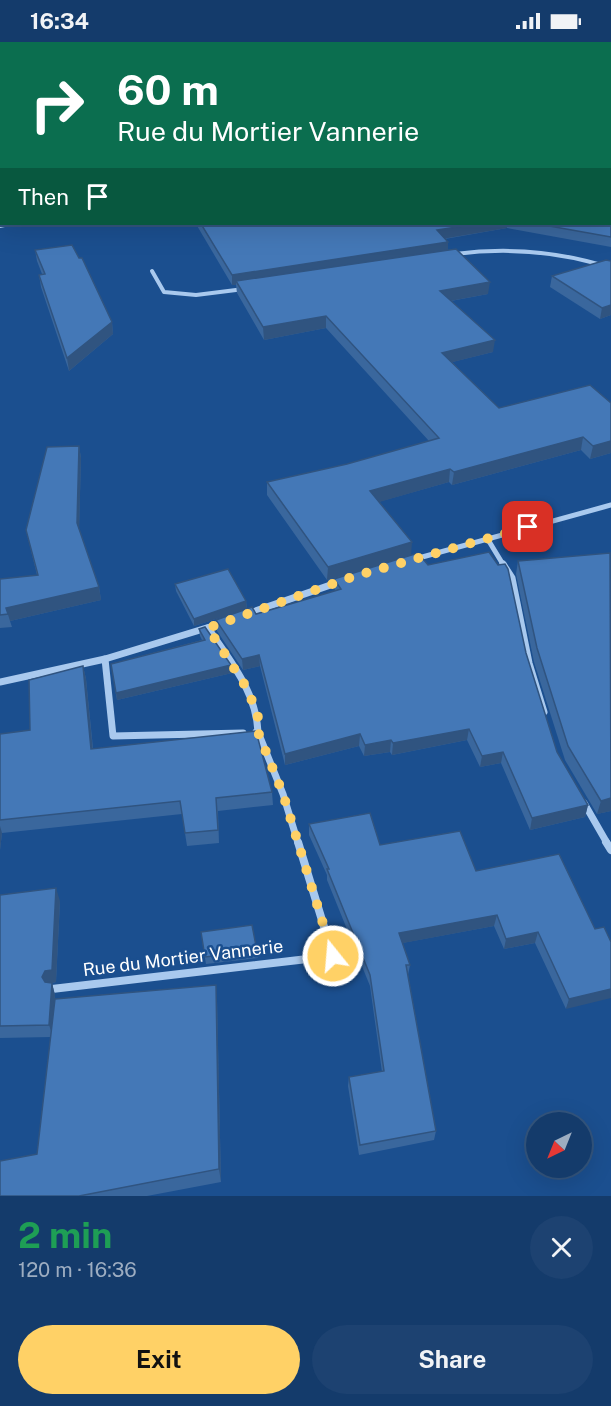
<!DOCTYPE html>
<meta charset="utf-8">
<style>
body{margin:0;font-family:"Public Sans",sans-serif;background:#1d4271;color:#f1f3f6;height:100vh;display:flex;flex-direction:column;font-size:22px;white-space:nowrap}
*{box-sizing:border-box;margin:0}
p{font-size:20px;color:#9dadc1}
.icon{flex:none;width:33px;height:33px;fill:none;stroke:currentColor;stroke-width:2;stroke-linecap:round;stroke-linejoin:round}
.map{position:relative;height:1154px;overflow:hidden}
.details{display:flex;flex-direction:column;background:#143b6b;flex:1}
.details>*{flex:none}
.hud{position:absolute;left:0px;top:0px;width:612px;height:183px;box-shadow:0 6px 24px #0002,0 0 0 2px #33557e;background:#0b6e4f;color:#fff;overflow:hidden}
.needle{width:39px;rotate:223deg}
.buttons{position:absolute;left:526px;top:1070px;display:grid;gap:12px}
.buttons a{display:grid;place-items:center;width:66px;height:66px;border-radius:50%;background:#143b6b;box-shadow:0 6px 24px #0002,0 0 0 2px #33557e;font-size:30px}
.pin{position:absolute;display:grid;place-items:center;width:51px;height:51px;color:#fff;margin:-26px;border-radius:12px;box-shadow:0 3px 9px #0006}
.me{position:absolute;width:66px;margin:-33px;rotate:343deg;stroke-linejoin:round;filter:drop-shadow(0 0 4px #0008)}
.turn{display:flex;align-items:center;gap:21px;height:126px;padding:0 18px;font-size:27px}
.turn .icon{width:78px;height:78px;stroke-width:2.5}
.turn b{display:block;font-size:42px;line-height:51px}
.then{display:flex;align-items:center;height:57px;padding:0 18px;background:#0003;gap:12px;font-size:22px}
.round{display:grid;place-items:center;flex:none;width:63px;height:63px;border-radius:32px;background:#1d4271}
.headline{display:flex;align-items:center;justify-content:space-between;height:102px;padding:0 18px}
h1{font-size:36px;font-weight:700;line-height:45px;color:#1e9e55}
.primary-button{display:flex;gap:12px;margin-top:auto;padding:12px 18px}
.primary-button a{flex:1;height:69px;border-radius:36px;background:#ffd166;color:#111;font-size:24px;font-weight:700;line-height:69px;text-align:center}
.primary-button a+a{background:#1d4271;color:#f1f3f6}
.status{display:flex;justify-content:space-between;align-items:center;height:42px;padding:0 30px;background:#143b6b;direction:ltr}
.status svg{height:16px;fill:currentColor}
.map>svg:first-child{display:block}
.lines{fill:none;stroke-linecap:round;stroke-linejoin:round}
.street-far3{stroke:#a9c9ee;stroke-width:4}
.street-far2{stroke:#a9c9ee;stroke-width:5}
.street-far1{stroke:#a9c9ee;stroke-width:7}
.street{stroke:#a9c9ee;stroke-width:8}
.secondary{fill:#d6e6fa;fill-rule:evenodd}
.wall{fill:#3a679d}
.shaded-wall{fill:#305480}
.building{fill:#4478b7;stroke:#305480;stroke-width:1.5}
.route{stroke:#ffd166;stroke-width:10;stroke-dasharray:0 18}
.labels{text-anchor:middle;stroke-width:5;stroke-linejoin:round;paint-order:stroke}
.near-street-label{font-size:18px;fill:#fff;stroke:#1b4f8f}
</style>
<div class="status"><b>16:34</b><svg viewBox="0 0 49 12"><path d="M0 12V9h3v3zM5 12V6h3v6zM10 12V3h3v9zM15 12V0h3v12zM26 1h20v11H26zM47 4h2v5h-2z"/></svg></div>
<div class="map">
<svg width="611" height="1154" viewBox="0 0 611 1154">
<rect width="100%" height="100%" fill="#1b4f8f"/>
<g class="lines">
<g class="street-far3">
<path d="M 0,184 L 9,182"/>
<path d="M 455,212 C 509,205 559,209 611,226"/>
<path d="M 152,229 L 164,250 L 196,253 L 244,247"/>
</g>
<g class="street-far2">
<path d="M 487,496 L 504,524"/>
<path d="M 415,517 L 611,463"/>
</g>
<g class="street-far1">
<path d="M 503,522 L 512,536 L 529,621 L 544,670"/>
<path d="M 247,572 L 342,539"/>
<path d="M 208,586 C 230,619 256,649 258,690 L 256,690"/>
<path d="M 105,617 L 113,694 L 243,691"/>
<path d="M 0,640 L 105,617 L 223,581"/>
<path d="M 258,690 L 283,752 L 298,801"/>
<path d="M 584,761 L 607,801"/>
</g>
<g class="street">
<path d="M 606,800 L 611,808"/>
<path d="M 52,947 L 333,914 L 298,800"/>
</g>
<path class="secondary" d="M 467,0 L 476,2 L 469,2 Z"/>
</g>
<g class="wall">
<path d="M 485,0 L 611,0 L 611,205 L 507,186 L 445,197 L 448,208 L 488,252 L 451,259 L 493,310 L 452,320 L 499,366 L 611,361 L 611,411 L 590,417 L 581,408 L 452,443 L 449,440 L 378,460 L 411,513 L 428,523 L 526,611 L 557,710 L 588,763 L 585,775 L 530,788 L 501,721 L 480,725 L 467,698 L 392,713 L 390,710 L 364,714 L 359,704 L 285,723 L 260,624 L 243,628 L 217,589 L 216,578 L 256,572 L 335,549 L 334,537 L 363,528 L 327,538 L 267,453 L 267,440 L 347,422 L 429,399 L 326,286 L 264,298 L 237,251 L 236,243 L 232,243 L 196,182 L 610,182 L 610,2 L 489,2 Z"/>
<path d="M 0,75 L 2,75 L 2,122 L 0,120 Z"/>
<path d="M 35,208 L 112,280 L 113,292 L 69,329 L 41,245 L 39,233 L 42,232 L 37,219 Z"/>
<path d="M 611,219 L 611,273 L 600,277 L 550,245 L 552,234 Z"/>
<path d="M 79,404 L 81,416 L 79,487 L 99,545 L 101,558 L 10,579 L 12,585 L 0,586 L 0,537 L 37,533 L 26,488 Z"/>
<path d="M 518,519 L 611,769 L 597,772 L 565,718 L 534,620 L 516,532 Z"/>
<path d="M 175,542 L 246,559 L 247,567 L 194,584 L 176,549 Z"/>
<path d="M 199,587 L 232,631 L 117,658 L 111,622 L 202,598 L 200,594 Z"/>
<path d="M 83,624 L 86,637 L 93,706 L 272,750 L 273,763 L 218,769 L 219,801 L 187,804 L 182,772 L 2,791 L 0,808 L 0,692 L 30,688 Z"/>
<path d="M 309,782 L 380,803 L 476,829 L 595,887 L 566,967 L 535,901 L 504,907 L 494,884 L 402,901 L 410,923 L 408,933 L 436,1089 L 434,1098 L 359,1113 L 348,1044 L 349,1035 L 382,1030 L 370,944 L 327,838 L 327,833 L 309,793 Z"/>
<path d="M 0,853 L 60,859 L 56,940 L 52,941 L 55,953 L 55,958 L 217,957 L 221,1140 L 147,1154 L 0,1154 L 37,1112 L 51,995 L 0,996 Z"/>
<path d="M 202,898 L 257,909 L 258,916 L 206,922 Z"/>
</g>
<g class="shaded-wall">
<path d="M 476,182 L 507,182 L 507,186 L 436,198 L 437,188 Z"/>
<path d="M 448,200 L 448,211 L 236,239 L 236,243 L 232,243 L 232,233 Z"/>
<path d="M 490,240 L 488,252 L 439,261 L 440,249 Z"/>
<path d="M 611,263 L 611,273 L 600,277 L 602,266 Z"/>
<path d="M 326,274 L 326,286 L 264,298 L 263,285 Z"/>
<path d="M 112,280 L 113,292 L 69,329 L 67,316 Z"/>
<path d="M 495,298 L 493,310 L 441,323 L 442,311 Z"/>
<path d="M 583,395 L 581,408 L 452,443 L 454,430 Z"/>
<path d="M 611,399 L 611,411 L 590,417 L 593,404 Z"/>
<path d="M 79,404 L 81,416 L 79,494 L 77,481 Z"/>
<path d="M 450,427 L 449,440 L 369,463 L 370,449 Z"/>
<path d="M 412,500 L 411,514 L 327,538 L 328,525 Z"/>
<path d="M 99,545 L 101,558 L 10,579 L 6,566 Z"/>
<path d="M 246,559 L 247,567 L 194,584 L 194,577 Z"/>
<path d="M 259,613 L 260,624 L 243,628 L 242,617 Z"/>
<path d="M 231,623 L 232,631 L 117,658 L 116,651 Z"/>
<path d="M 83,624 L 86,637 L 94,720 L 91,707 Z"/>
<path d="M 469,687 L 467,698 L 392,713 L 393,701 Z"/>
<path d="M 360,692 L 359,704 L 285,723 L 285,712 Z"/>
<path d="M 391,698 L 390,710 L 364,714 L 365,703 Z"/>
<path d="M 503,710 L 501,721 L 480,725 L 482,714 Z"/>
<path d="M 611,756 L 611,769 L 597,772 L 601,759 Z"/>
<path d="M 588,763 L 585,775 L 530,788 L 532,776 Z"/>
<path d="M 0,784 L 2,791 L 0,808 Z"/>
<path d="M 56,846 L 60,859 L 56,940 L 52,941 L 55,953 L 53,995 L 49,983 L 46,947 L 42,935 Z"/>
<path d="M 497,873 L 494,884 L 398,902 L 399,891 Z"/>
<path d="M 538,890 L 535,901 L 504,907 L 506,897 Z"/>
<path d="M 216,943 L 217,957 L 221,1140 L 219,1127 Z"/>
<path d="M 611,947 L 611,956 L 566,967 L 569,957 Z"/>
</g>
<g class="building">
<path d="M 154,0 L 357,0 L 359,2 L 156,2 Z"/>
<path d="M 508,0 L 611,0 L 611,40 L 610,2 L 513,2 Z"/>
<path d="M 610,47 L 611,195 L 538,182 L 610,182 Z"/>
<path d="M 0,75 L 2,75 L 2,111 L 0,109 Z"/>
<path d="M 201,182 L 476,182 L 437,188 L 448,200 L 232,233 Z"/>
<path d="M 72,203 L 79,216 L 82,216 L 112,280 L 67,316 L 39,233 L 45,232 L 35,208 Z"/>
<path d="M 456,207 L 490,240 L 440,249 L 495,298 L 442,311 L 499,366 L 590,343 L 611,361 L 611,399 L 593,404 L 583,395 L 454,430 L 450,427 L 370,449 L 412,500 L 328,525 L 267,440 L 347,422 L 439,396 L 326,274 L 263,285 L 236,239 Z"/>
<path d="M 606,218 L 611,219 L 611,263 L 602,266 L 552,234 Z"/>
<path d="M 79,404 L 77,481 L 99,545 L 6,566 L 8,572 L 0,573 L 0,537 L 38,533 L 26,488 L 47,405 Z"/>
<path d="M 489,510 L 498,523 L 505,522 L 508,527 L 526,611 L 557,710 L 588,763 L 532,776 L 503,710 L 482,714 L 469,687 L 393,701 L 391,698 L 365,703 L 360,692 L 285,712 L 259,613 L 242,617 L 216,578 L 252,565 L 256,572 L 341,547 L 334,537 L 418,511 L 428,523 Z"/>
<path d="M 610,511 L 611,756 L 601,759 L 568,704 L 537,606 L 518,519 Z"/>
<path d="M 228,527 L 246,559 L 194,577 L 175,542 Z"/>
<path d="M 205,585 L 231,623 L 116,651 L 111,622 L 205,598 L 199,587 Z"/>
<path d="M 83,624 L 91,707 L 256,689 L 272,750 L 216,756 L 218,788 L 185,791 L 180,759 L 0,778 L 0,692 L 30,688 L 29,638 Z"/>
<path d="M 370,771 L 380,803 L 460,789 L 476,829 L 559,812 L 595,887 L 604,885 L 611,900 L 611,947 L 569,957 L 538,890 L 506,897 L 497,873 L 399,891 L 410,923 L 406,923 L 436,1089 L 360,1103 L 349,1035 L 384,1029 L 370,933 L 327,827 L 329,827 L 309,782 Z"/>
<path d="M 56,846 L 52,928 L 45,929 L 42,935 L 45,940 L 52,941 L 49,983 L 0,984 L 0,853 Z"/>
<path d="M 252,883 L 257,909 L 205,915 L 201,890 Z"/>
<path d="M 216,943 L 219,1127 L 79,1154 L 0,1154 L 0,1119 L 37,1112 L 55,957 Z"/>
</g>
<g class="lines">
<path class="route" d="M 333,914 L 283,752 L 258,690 L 259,678 L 248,648 L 208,586 L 355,534 L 528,485"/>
</g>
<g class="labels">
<g class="near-street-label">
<text transform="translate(183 916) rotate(-7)" y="6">Rue du Mortier Vannerie</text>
</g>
</g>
</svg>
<div class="buttons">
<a><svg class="needle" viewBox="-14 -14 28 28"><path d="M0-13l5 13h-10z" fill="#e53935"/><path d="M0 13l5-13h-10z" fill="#9dadc1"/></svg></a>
</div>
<div class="pin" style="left:528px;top:485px;background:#d93025"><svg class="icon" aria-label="arrive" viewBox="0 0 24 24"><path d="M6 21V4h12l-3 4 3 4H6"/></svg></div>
<svg class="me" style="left:333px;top:914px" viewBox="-20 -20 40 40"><circle r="17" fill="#ffd166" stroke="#fff" stroke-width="3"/><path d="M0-11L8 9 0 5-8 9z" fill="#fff"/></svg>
<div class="hud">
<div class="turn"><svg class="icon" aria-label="right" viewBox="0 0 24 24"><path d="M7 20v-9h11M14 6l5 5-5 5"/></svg><div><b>60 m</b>Rue du Mortier Vannerie</div></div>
<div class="then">Then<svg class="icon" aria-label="arrive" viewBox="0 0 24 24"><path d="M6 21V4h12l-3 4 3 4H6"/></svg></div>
</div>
</div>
<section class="details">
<div class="headline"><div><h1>2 min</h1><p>120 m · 16:36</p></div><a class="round"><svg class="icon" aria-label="close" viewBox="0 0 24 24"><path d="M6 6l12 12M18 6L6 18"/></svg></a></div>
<div class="primary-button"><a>Exit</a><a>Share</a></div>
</section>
